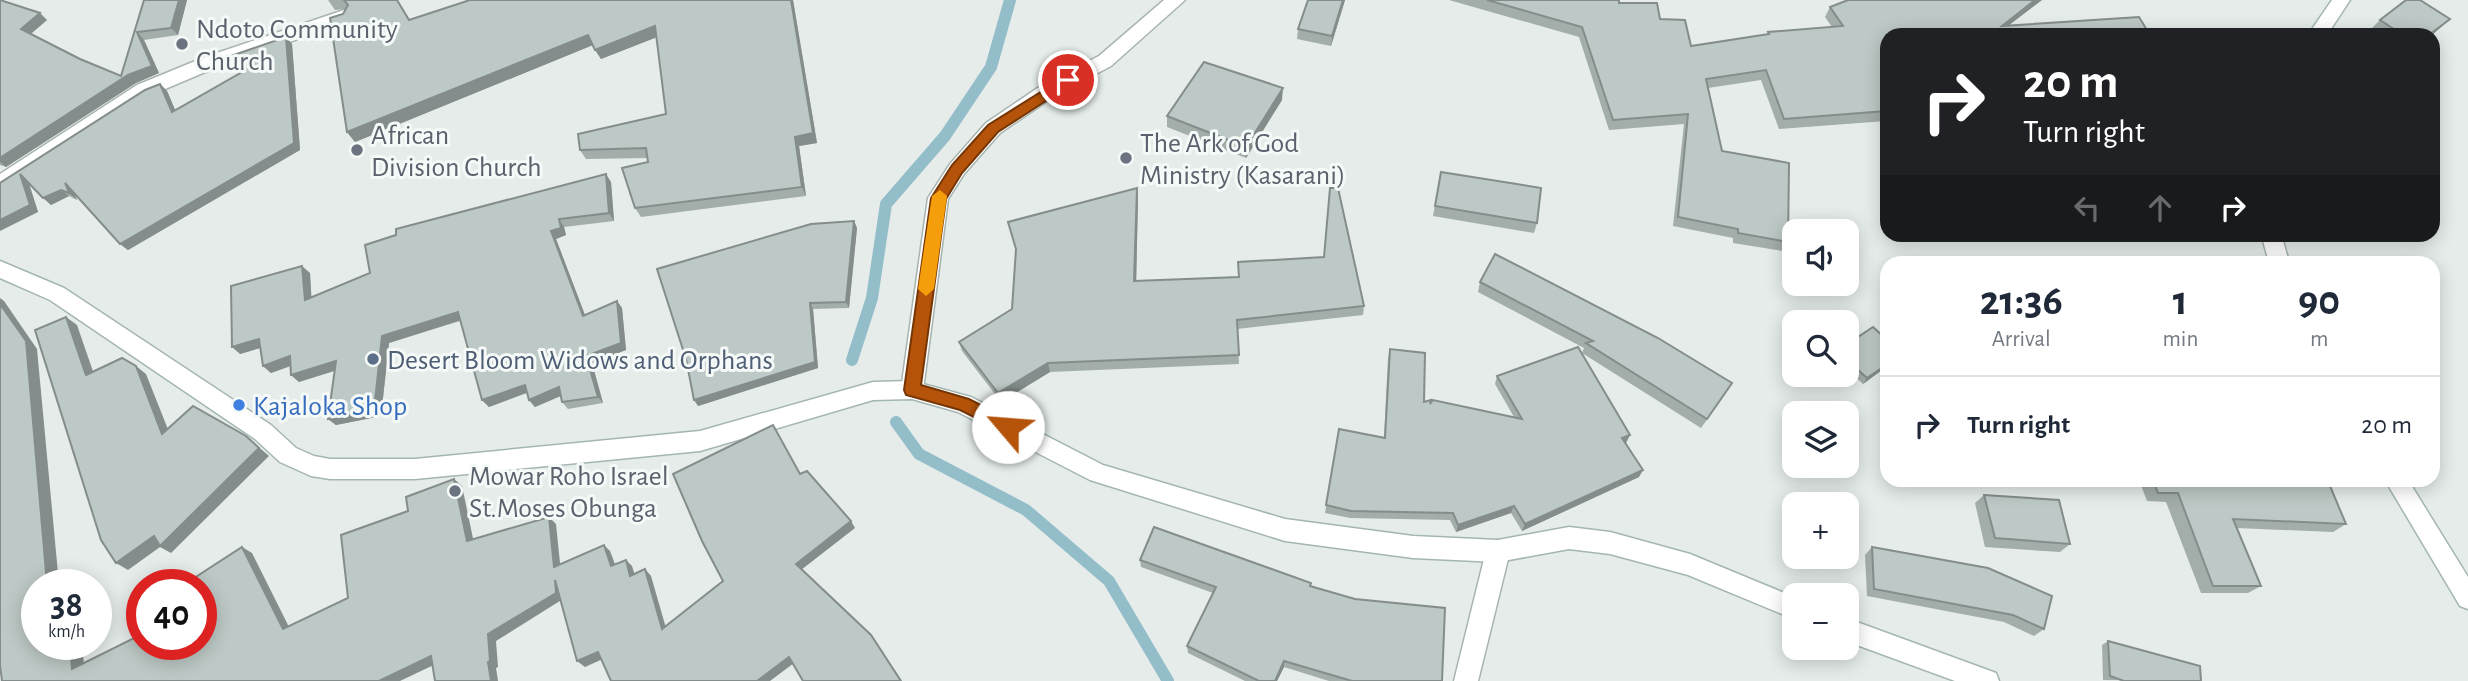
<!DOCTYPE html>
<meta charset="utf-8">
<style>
body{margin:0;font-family:"Alegreya Sans",sans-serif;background:#f6f6f7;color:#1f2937;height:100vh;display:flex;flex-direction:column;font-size:26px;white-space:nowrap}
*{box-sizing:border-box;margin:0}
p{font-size:23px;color:#747a83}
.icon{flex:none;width:38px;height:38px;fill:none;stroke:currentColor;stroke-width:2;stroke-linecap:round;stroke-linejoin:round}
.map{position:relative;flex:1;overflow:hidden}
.side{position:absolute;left:1880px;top:256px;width:560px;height:231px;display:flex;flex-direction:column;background:#fff;border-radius:21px;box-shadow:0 4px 18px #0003}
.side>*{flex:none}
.banner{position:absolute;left:1880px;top:28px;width:560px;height:214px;border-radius:21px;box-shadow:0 4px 18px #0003;background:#202124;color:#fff;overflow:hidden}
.tools{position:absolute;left:1782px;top:219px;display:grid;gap:14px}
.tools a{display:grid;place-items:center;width:77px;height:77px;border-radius:14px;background:#fff;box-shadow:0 4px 18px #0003;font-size:35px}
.speed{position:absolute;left:21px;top:569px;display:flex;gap:14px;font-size:35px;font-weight:700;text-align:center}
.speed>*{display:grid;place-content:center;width:91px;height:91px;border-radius:50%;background:#fff;box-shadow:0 4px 18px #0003;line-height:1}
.speed small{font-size:18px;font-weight:400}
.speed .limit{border:10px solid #d22;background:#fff;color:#111}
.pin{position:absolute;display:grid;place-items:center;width:60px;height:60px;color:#fff;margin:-30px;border:4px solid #fff;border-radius:50%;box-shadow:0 2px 7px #0007}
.me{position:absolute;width:77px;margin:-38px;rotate:297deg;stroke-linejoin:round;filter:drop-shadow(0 0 5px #0008)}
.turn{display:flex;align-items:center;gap:24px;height:147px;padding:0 28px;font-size:32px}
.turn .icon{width:91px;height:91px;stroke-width:2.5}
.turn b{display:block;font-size:49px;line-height:60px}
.lanes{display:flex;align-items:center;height:66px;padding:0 28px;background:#0003;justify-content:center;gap:35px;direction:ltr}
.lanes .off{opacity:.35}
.eta{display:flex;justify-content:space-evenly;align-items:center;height:119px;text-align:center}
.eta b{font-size:42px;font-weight:600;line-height:49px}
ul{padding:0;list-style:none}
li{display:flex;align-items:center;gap:21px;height:98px;padding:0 28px;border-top:2px solid #e0e1e3}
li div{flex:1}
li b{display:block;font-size:26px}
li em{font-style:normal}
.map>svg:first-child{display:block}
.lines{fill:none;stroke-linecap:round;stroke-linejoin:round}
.stream{stroke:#94bdca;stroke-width:12}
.street-casing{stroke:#a8b4b0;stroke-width:3}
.secondary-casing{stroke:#a4b6b2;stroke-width:3}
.street{fill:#fff;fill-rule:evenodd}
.secondary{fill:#fff;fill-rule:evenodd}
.wall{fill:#a3adaa}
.shaded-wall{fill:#848d8b}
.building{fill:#bdc9c6;stroke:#848d8b;stroke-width:2}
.route{fill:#b45309;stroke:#753606;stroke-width:2}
.slow{fill:#f59e0b}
.worship-dot{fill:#6b7280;stroke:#f5f9f7;stroke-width:2.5}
.service-dot{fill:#5c6f8a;stroke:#f5f9f7;stroke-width:2.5}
.shop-dot{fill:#3f7fe0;stroke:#f5f9f7;stroke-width:2.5}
.labels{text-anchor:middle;stroke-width:6;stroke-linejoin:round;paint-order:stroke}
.worship-label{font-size:28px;fill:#5b616d;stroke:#f5f9f7;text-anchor:start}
.service-label{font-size:28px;fill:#4e5e75;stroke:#f5f9f7;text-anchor:start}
.shop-label{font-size:28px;fill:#366cbe;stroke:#f5f9f7;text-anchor:start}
</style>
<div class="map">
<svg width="2468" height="681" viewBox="0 0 2468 681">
<rect width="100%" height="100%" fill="#e5ece9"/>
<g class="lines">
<g class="stream">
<path d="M 852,360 L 872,298 L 886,204 L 945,136 L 991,67 L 1010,0"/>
<path d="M 896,422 L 919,454 L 1026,510 L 1109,581 L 1168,681"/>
</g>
<defs>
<g id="street">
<path d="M 1164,0 L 1185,0 L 1111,66 L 1056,95 L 1000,133 L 964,174 L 948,199 L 923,390 L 920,397 L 912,399 L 904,397 L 901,390 L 928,198 L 950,164 L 986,123 L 1042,85 L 1099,56 Z"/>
<path d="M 344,10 L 350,11 L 353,16 L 350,21 L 217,67 L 151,95 L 0,192 L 0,174 L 137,85 L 205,57 Z"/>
<path d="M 1498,540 L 1506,543 L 1510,551 L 1478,681 L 1454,681 L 1486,551 L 1490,543 Z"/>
</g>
<g id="secondary">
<path d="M 2332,0 L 2350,0 L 2327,35 L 2308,35 Z"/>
<path d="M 2261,234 L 2281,234 L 2289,262 L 2269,262 Z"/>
<path d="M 0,261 L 64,288 L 271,425 L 296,448 L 314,456 L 330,459 L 415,459 L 700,431 L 873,382 L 912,381 L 971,397 L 1103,465 L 1285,519 L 1413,536 L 1498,540 L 1569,527 L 1610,532 L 1690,554 L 1794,597 L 1794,619 L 1688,575 L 1610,554 L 1569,549 L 1498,562 L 1413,558 L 1285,541 L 1090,480 L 958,412 L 912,399 L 873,400 L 700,451 L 415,479 L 330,479 L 311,476 L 280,462 L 255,439 L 50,300 L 0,278 Z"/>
<path d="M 2385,480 L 2408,480 L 2468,577 L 2468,609 L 2460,606 Z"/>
<path d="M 1846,618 L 1996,673 L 1999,681 L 1955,681 L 1846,641 Z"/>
</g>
</defs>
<use href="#street" class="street-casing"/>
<use href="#secondary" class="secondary-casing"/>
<use href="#street" class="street"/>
<use href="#secondary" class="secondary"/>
</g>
<g class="wall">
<path d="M 0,0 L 47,20 L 31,34 L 80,59 L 121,76 L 144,0 L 187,0 L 178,35 L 144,40 L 159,73 L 136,83 L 6,167 L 0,165 Z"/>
<path d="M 328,0 L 397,0 L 410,20 L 470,0 L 793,0 L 817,143 L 799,146 L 806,196 L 641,217 L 635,208 L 648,162 L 648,158 L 586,159 L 580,150 L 666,114 L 656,37 L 601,59 L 593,45 L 355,142 L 347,132 L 343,14 L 346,9 L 335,10 Z"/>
<path d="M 1308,0 L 1345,0 L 1331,46 L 1297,39 L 1298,29 Z"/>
<path d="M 1449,0 L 1619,0 L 1619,3 L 1660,19 L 1691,46 L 1767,35 L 1768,32 L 1832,27 L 1825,17 L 1830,7 L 1848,0 L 2042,0 L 2009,25 L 1886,35 L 1886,121 L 1779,129 L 1761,80 L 1708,88 L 1722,151 L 1788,242 L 1783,251 L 1733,243 L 1733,238 L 1673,226 L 1684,124 L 1609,130 L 1579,37 Z"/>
<path d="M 2450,19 L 2432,35 L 2374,35 L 2369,31 L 2380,20 Z"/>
<path d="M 286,37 L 292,44 L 300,150 L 128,250 L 120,244 L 74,193 L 77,200 L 69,196 L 51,205 L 29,183 L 38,212 L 0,183 L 160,84 L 167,91 L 175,110 L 242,72 Z"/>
<path d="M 1282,100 L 1246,158 L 1167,127 L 1167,116 Z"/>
<path d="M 1441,172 L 1537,223 L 1534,233 L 1433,216 Z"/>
<path d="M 611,182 L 614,221 L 564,227 L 566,235 L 556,239 L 585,315 L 617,301 L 622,308 L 626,350 L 592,363 L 603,403 L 568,409 L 562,402 L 561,396 L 535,407 L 529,400 L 527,393 L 489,407 L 482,400 L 460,321 L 389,343 L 381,416 L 336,425 L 328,419 L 335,370 L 299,382 L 291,375 L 291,366 L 271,373 L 263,366 L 260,348 L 240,354 L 310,273 L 311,297 Z"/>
<path d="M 1137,188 L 1138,198 L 1136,281 L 1238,277 L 1238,262 L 1364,306 L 1363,315 L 1237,329 L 1239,364 L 1050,372 L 1001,402 L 962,351 L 959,342 L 1012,309 L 1016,251 L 1008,222 Z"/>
<path d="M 854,221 L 857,228 L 849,308 L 813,309 L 818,368 L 698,406 Z"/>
<path d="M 1480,282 L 1726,393 L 1701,428 L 1582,353 L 1584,348 L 1478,292 Z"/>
<path d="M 1886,339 L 1886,367 L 1863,384 L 1846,368 L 1846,345 Z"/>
<path d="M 1390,349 L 1424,402 L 1514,417 L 1495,384 L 1497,376 L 1626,443 L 1625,443 L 1639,477 L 1522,531 L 1511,513 L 1456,532 L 1450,520 L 1350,518 L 1325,513 L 1339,429 L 1384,437 L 1388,358 Z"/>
<path d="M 2139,480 L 2203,480 L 2346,524 L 2333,532 L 2237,528 L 2261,586 L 2248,593 L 2201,593 L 2166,502 L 2147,501 Z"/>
<path d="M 1984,495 L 2070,544 L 2060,552 L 1985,547 L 1975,503 Z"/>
<path d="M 1872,547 L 2044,629 L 2034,636 L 2004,622 L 1867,596 L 1865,555 Z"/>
<path d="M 1140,560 L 1311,586 L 1442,681 L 1329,681 L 1284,667 L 1277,681 L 1245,681 L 1188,653 L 1187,646 L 1213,593 L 1141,567 Z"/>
<path d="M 2108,641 L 2201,681 L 2103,680 L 2102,645 Z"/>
</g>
<g class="shaded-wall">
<path d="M 179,0 L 187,0 L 178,35 L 171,28 Z"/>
<path d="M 791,0 L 793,0 L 817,143 L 799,146 L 806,196 L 802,187 L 795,137 Z"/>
<path d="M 1343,0 L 1345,0 L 1331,46 L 1332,36 Z"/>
<path d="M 2035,0 L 2042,0 L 1996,35 L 2002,26 Z"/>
<path d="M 40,13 L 47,20 L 28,36 L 21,29 Z"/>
<path d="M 2450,19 L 2432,35 L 2429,35 Z"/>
<path d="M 655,26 L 660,36 L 601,59 L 595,50 Z"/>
<path d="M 137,32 L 144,40 L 159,73 L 136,83 L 6,167 L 0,162 L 0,158 L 128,75 Z"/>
<path d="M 588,35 L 593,45 L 355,142 L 347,132 Z"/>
<path d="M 286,37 L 292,44 L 300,150 L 128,250 L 120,244 Z"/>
<path d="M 160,84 L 167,91 L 179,119 L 172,112 Z"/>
<path d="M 1283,88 L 1282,100 L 1246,158 L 1246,147 Z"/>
<path d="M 20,174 L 28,181 L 38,212 L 0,231 L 0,220 Z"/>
<path d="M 606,174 L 611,182 L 614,221 L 609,213 Z"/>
<path d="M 65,183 L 73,190 L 77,200 L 69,193 Z"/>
<path d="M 1137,188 L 1138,198 L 1136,290 L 1134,281 Z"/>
<path d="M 61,190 L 69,196 L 51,205 L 43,198 Z"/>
<path d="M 559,219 L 564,227 L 566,235 L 556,239 L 588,323 L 583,316 L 551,231 Z"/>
<path d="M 854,221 L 857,228 L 849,308 L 846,302 Z"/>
<path d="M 302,266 L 310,273 L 312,307 L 305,300 Z"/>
<path d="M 0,298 L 4,301 L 37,349 L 59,584 L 47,584 L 0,304 Z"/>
<path d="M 617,301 L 622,308 L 626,350 L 592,363 L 603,403 L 598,397 L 586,356 Z"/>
<path d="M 810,303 L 813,309 L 818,368 L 698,406 L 694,400 Z"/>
<path d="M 458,312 L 464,319 L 389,343 L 381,416 L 336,425 L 328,419 L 382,336 Z"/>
<path d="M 66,317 L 77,325 L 97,383 L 86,375 Z"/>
<path d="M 259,339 L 267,346 L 240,354 L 232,347 Z"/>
<path d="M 290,356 L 298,363 L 271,373 L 263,366 Z"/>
<path d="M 336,361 L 344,368 L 299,382 L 291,375 Z"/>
<path d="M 1048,363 L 1050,372 L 1001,402 L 998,393 Z"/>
<path d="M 1886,365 L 1886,367 L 1863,384 L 1867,378 Z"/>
<path d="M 136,366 L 146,374 L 173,442 L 162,434 Z"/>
<path d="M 525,385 L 531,391 L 489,407 L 482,400 Z"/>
<path d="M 559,387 L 565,394 L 535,407 L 529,400 Z"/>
<path d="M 1630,435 L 1626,443 L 1618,446 L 1622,438 Z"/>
<path d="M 246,436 L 269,456 L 171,553 L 160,547 L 128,570 L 116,563 Z"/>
<path d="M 1643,470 L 1639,477 L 1522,531 L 1525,524 Z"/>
<path d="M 454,479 L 462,486 L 475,548 L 467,541 Z"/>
<path d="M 1514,506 L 1511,513 L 1456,532 L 1458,525 Z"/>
<path d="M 549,517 L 556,524 L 561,573 L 554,567 Z"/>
<path d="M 851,521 L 855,528 L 801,570 L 796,564 Z"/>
<path d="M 604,545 L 610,551 L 618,572 L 611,566 Z"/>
<path d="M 242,547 L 252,553 L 293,635 L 283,629 Z"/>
<path d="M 626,560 L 632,566 L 637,582 L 630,576 Z"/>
<path d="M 645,569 L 651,576 L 668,635 L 662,629 Z"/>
<path d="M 555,580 L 563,599 L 496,641 L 498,667 L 496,668 L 498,681 L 491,681 L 488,662 L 488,634 Z"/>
<path d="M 70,644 L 82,644 L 85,675 L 72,669 Z"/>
<path d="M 598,652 L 605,658 L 585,667 L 577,661 Z"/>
<path d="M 431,656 L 440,662 L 400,681 L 379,681 Z"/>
<path d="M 789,657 L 794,663 L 770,681 L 757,681 Z"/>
<path d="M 1284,661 L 1284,667 L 1277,681 L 1275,681 Z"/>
</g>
<g class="building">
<path d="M 0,0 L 40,13 L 21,29 L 80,59 L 121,76 L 144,0 L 179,0 L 171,28 L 137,32 L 152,66 L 128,75 L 0,158 Z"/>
<path d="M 344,0 L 397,0 L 409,20 L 470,0 L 791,0 L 813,133 L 795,137 L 802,187 L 635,208 L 622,168 L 648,162 L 646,148 L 580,150 L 578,134 L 666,114 L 655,26 L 595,50 L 588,35 L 347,132 L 330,18 L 343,14 L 348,5 Z"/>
<path d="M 1308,0 L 1343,0 L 1332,36 L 1298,29 Z"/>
<path d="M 1487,0 L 1619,0 L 1619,3 L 1657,3 L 1660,19 L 1685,20 L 1691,46 L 1769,34 L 1768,32 L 1843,26 L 1830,7 L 1848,0 L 2035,0 L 2002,26 L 2139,17 L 2150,35 L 1886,35 L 1886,111 L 1784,119 L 1766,70 L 1706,79 L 1722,151 L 1789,163 L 1788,242 L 1738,233 L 1738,229 L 1678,217 L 1688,114 L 1613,120 L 1582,27 Z"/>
<path d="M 2406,0 L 2420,0 L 2450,19 L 2429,35 L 2403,35 L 2380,20 Z"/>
<path d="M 286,37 L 294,143 L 120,244 L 65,183 L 69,193 L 61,190 L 43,198 L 20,174 L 30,205 L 0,220 L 0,183 L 145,90 L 160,84 L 172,112 L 242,72 L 228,57 Z"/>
<path d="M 1204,62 L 1283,88 L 1246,147 L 1167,116 Z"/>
<path d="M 1441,172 L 1541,188 L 1537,223 L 1435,206 Z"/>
<path d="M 606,174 L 609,213 L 559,219 L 561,228 L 551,231 L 583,316 L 617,301 L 621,343 L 586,356 L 598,397 L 562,402 L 559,387 L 529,400 L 525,385 L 482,400 L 458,312 L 382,336 L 374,410 L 328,419 L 336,361 L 291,375 L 290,356 L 263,366 L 259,339 L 232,347 L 231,286 L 302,266 L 305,300 L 370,273 L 365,245 L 396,235 L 396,229 Z"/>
<path d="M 1137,188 L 1134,281 L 1239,277 L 1238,262 L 1324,257 L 1330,188 L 1338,188 L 1364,306 L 1237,320 L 1239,355 L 1048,363 L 998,393 L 959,342 L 1012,309 L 1016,249 L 1008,222 Z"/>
<path d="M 854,221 L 846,302 L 810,303 L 815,362 L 694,400 L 686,359 L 657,269 L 811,224 Z"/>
<path d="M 1495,254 L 1658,338 L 1732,383 L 1707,419 L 1586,343 L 1593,341 L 1480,282 Z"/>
<path d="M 0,304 L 26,341 L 47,584 L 37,584 L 37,644 L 52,644 L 52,645 L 70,644 L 72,669 L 142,634 L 142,644 L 201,644 L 201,584 L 185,584 L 242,547 L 283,629 L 348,598 L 341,535 L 408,511 L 406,497 L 454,479 L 467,541 L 549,517 L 554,567 L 604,545 L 611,566 L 626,560 L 630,576 L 645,569 L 662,629 L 723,581 L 702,541 L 673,474 L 773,425 L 800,474 L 807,471 L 851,521 L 796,564 L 871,635 L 901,681 L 803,681 L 789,657 L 757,681 L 611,681 L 598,652 L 577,661 L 555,580 L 556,593 L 488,634 L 490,661 L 488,662 L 491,681 L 435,681 L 431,656 L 379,681 L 2,681 L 0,665 Z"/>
<path d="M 66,317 L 86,375 L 122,358 L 136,366 L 162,434 L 193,406 L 246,436 L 259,448 L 160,546 L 154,536 L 116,563 L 101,540 L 35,330 Z"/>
<path d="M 1873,327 L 1886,339 L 1886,365 L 1867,378 L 1846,359 L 1846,345 Z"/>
<path d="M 1578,347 L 1630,435 L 1622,438 L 1643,470 L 1525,524 L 1514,506 L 1458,525 L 1453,513 L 1351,511 L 1326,505 L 1339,429 L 1385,438 L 1390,349 L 1425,353 L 1424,402 L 1431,400 L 1430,404 L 1433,400 L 1522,419 L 1497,376 Z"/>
<path d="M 2153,480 L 2203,480 L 2330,486 L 2346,524 L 2233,519 L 2261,586 L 2213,586 L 2178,493 L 2158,493 Z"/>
<path d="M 1984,495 L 2059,500 L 2070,544 L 1995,538 Z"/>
<path d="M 1154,527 L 1311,583 L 1310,586 L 1355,599 L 1445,608 L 1442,681 L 1352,681 L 1284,661 L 1275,681 L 1259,681 L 1187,646 L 1216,587 L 1140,560 Z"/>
<path d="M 1872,547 L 1988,568 L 2052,596 L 2044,629 L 2013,615 L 1874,589 Z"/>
<path d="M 2108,641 L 2200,666 L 2201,681 L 2124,681 L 2110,676 Z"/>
</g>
<path class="route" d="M 1068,75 L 1075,80 L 1072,84 L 998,132 L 962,173 L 946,199 L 921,385 L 969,399 L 1014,422 L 1017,427 L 1014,432 L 1008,434 L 960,410 L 906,395 L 904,390 L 931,198 L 952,165 L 988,125 Z"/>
<path class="slow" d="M 940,190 L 947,196 L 934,289 L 926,296 L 918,289 L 932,196 Z"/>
<g class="worship-dot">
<circle cx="182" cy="44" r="7"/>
<circle cx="357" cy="150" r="7"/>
<circle cx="1126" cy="158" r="7"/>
<circle cx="455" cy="491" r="7"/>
</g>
<circle class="service-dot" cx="373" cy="359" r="7"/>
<circle class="shop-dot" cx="239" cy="405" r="7"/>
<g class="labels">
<g class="worship-label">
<text x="196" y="38">Ndoto Community<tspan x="196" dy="32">Church</tspan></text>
<text x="371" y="144">African<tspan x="371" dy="32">Division Church</tspan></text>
<text x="1140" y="152">The Ark of God<tspan x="1140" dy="32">Ministry (Kasarani)</tspan></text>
<text x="469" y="485">Mowar Roho Israel<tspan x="469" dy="32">St.Moses Obunga</tspan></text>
</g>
<g class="service-label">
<text x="387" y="369">Desert Bloom Widows and Orphans</text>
</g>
<g class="shop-label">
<text x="253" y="415">Kajaloka Shop</text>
</g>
</g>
</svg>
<div class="tools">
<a><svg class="icon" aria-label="sound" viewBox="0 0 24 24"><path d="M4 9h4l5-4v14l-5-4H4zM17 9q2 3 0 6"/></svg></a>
<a><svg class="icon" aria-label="search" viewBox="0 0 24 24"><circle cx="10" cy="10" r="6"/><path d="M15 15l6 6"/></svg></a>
<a><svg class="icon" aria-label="layers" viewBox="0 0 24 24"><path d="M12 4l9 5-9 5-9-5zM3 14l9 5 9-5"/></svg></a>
<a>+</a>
<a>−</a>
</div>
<div class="speed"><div>38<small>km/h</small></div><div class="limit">40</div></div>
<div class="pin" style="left:1068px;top:80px;background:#d93025"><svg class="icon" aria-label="arrive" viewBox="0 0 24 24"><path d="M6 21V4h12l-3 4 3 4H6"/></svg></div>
<svg class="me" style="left:1008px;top:427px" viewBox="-20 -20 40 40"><circle r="19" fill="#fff"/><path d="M0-13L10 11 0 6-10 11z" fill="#b45309"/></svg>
<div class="banner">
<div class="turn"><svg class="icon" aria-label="right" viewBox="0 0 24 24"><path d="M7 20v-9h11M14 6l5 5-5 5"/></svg><div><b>20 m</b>Turn right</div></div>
<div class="lanes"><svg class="icon off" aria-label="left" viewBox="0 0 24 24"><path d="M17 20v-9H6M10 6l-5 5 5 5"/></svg><svg class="icon off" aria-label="ahead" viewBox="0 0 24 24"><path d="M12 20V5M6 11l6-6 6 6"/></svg><svg class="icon" aria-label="right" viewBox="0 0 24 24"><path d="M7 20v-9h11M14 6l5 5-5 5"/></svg></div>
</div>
<section class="side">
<div class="eta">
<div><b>21:36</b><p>Arrival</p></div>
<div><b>1</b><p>min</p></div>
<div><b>90</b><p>m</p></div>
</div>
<ul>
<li><svg class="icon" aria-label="right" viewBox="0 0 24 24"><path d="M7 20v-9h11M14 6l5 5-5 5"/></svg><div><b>Turn right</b></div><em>20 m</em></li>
</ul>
</section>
</div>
